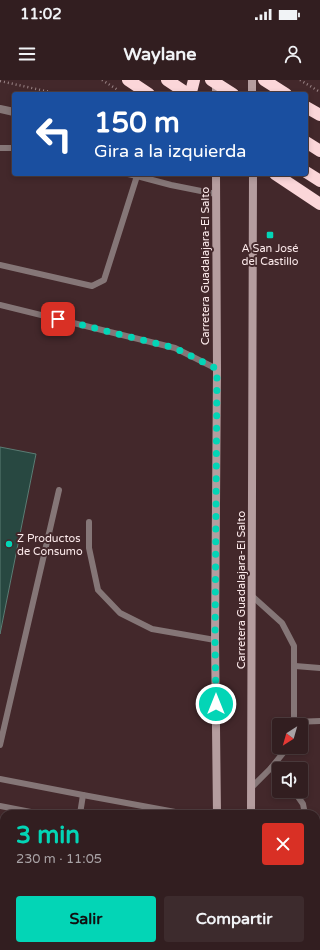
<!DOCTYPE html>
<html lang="es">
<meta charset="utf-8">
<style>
body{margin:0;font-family:"Varela Round",sans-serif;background:#3d2b2d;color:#f1f3f6;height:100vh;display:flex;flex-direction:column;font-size:15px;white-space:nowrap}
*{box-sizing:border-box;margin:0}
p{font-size:13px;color:#a8a2a5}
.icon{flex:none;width:22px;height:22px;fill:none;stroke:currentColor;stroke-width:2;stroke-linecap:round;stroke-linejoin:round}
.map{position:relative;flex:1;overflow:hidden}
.details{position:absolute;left:0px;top:730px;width:320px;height:140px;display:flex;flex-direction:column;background:#321e20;border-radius:12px 12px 0 0;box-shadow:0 2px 6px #0003,0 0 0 1px #4d3c3e}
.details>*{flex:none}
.banner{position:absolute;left:12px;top:12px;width:296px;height:84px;border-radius:4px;box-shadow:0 2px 6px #0003,0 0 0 1px #4d3c3e;background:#1a4fa0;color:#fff;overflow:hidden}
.needle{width:26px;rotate:217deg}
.buttons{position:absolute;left:272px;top:638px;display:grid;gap:8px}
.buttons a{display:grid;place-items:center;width:36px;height:36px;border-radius:4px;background:#321e20;box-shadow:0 2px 6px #0003,0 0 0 1px #4d3c3e;font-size:20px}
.pin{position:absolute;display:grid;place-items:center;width:34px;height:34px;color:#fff;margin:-17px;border-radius:8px;box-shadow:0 2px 6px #0006}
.me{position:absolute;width:44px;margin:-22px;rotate:0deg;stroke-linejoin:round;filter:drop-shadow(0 0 3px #0008)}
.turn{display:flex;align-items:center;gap:14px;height:84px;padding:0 16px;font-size:18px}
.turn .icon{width:52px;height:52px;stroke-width:2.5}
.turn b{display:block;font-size:28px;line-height:34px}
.round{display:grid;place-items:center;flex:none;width:42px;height:42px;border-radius:4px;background:#3d2b2d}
.headline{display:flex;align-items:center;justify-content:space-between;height:68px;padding:0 16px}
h1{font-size:24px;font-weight:800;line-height:30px;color:#03d5b6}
.action{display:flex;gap:8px;margin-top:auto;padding:8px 16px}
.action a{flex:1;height:46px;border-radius:4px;background:#03d5b6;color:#111;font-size:16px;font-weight:800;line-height:46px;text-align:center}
.action a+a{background:#3d2b2d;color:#f1f3f6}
.status{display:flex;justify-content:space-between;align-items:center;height:28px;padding:0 20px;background:#321e20;direction:ltr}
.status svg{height:11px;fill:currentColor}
header{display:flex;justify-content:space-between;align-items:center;height:52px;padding:0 16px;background:#321e20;font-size:18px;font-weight:800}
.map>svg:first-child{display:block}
.building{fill:#284841;stroke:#5b7c74}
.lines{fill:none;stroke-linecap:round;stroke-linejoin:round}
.path{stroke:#9b8587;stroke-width:2.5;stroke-dasharray:1 3;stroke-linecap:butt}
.service{stroke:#857677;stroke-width:6}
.minor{stroke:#857677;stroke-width:8}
.secondary{stroke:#b59d9f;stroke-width:8}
.motorway{stroke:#fbd6d9;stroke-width:12}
.motorway-bridge{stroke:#fbd6d9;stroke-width:12}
.route{stroke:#03d5b6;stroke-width:7;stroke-dasharray:0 12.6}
.poi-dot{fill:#03d5b6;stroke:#43282b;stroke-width:1.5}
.labels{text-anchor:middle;stroke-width:4;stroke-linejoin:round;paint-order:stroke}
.poi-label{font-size:11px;fill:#fceaeb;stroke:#43282b}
.street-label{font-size:11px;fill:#fceaeb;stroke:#43282b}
</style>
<div class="status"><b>11:02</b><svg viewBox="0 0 49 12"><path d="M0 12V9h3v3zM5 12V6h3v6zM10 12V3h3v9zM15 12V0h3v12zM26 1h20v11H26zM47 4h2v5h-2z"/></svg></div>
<header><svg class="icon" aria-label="menu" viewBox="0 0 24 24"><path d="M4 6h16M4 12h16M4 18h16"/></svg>Waylane<svg class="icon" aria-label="person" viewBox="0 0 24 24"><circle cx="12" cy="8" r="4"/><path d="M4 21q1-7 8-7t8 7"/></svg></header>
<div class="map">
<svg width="320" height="870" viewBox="0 0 320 870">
<rect width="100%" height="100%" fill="#43282b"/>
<path class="building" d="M 0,367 L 36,374 L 0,554 Z"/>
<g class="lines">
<g class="path">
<path d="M 102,0 L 118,10"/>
<path d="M 300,0 L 320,12"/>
<path d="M 0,1 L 59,14"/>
</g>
<g class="service">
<path d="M 0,68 L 14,68"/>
<path d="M 128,94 L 137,96"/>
<path d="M 0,185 L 92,206 L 104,200 L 137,96 L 171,105 L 216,114"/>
<path d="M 0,225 L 175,268 L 217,289"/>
<path d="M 89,442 L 89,468 L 98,510 L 120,533 L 152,549 L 215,560"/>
<path d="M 252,516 L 282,543 L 294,566 L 294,645"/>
<path d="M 295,586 L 320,588"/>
<path d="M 295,642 L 320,641"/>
<path d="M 0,665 L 59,410"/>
<path d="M 271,688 L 279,696"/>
<path d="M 0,699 L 83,715 L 186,734"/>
<path d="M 251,708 L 271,688 L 288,667"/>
<path d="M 294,711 L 303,724 L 305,734"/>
<path d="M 0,726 L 41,734"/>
<path d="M 80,734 L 83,715"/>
<path d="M 316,785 L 320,787"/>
</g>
<path class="minor" d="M 0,29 L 14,32"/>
<g class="secondary">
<path d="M 252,0 L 252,14"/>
<path d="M 216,14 L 216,1"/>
<path d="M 216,94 L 217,289 L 215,560 L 217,734"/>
<path d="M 251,734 L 253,94"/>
<path d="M 218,866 L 218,870"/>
<path d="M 250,870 L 250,866"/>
</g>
<g class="motorway">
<path d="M 128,0 L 149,14"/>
<path d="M 167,0 L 188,14"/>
<path d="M 264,0 L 286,14"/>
<path d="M 189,14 L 191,12 L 194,0"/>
<path d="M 306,27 L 320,35"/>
<path d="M 306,62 L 320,71"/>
<path d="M 306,92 L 320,101"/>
<path d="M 275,94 L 320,124"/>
</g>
<path class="motorway-bridge" d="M 211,0 L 233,14"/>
</g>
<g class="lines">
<path class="route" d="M 58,239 L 175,268 L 217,289 L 215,560 L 216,624"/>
</g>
<g class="poi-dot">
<rect x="266" y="151" width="8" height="8" rx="2"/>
<circle cx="9" cy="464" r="4"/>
</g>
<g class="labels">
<g class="poi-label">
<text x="270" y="172">A San José<tspan x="270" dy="13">del Castillo</tspan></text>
<text x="17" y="462" text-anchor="start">Z Productos<tspan x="17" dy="13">de Consumo</tspan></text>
</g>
<g class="street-label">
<text transform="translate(205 186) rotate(-90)" y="4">Carretera Guadalajara-El Salto</text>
<text transform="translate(241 510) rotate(-90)" y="4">Carretera Guadalajara-El Salto</text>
</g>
</g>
</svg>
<div class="buttons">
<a><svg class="needle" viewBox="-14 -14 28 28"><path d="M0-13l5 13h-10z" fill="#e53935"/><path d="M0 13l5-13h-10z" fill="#a8a2a5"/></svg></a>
<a><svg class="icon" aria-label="sound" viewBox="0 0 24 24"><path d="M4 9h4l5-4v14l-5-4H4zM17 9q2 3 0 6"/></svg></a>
</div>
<div class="pin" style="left:58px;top:239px;background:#d93025"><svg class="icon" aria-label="arrive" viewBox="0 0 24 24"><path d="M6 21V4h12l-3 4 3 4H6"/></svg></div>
<svg class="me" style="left:216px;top:624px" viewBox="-20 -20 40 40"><circle r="17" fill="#03d5b6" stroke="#fff" stroke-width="3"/><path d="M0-11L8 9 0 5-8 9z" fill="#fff"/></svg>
<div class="banner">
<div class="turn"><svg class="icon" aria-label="left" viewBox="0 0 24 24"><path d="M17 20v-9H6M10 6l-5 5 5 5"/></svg><div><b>150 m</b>Gira a la izquierda</div></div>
</div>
<section class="details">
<div class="headline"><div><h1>3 min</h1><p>230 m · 11:05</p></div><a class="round" style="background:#d93025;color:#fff"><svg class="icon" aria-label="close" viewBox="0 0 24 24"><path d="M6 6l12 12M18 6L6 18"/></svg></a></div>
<div class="action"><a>Salir</a><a>Compartir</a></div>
</section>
</div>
